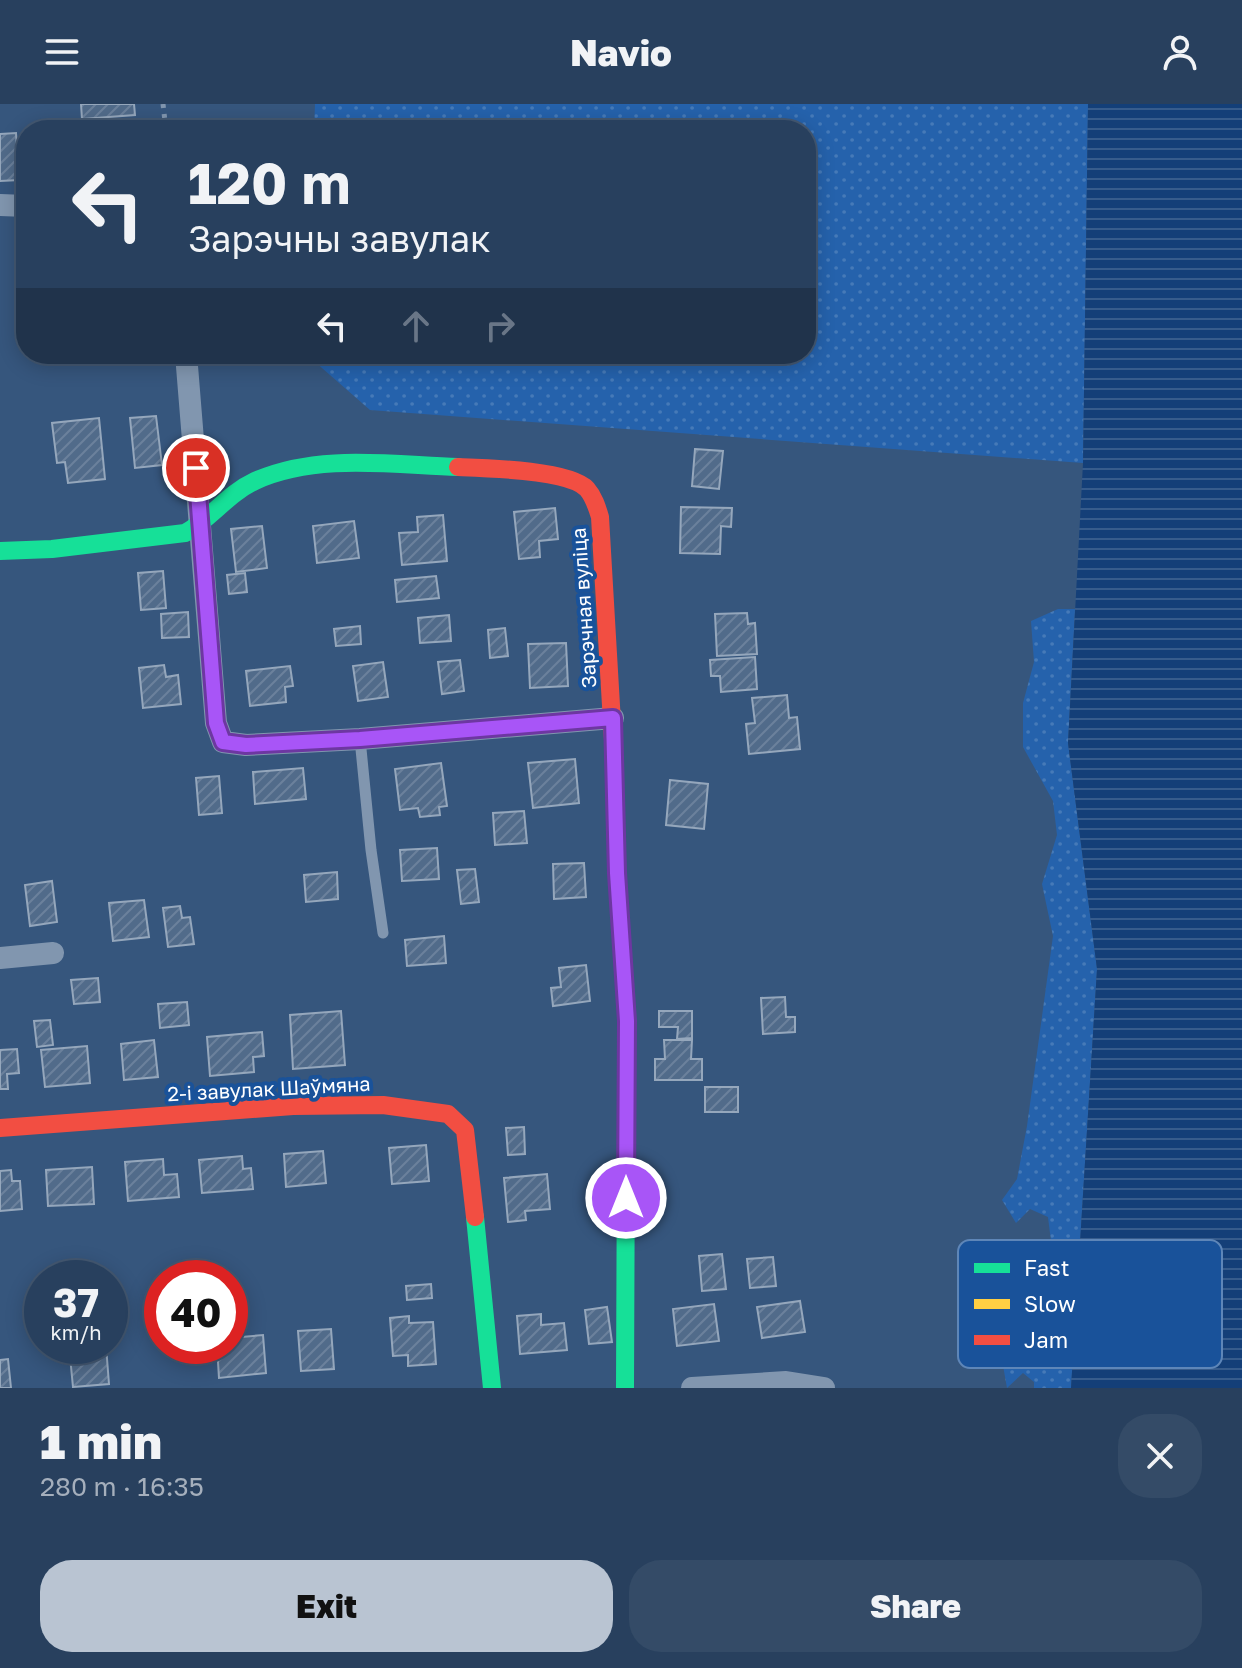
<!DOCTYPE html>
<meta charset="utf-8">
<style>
body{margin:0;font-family:"Golos Text",sans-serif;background:#344b67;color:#f1f3f6;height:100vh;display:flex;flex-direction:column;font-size:30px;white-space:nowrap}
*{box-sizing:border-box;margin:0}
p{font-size:26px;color:#a5afbc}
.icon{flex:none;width:44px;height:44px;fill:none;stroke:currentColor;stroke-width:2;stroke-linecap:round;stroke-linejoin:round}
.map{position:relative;height:1284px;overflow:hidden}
.sheet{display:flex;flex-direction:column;background:#28405e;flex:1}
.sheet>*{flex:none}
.guide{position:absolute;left:16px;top:16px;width:800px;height:244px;border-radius:32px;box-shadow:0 4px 20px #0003,0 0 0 2px #445973;background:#28405e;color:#f1f3f6;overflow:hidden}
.speed{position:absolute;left:24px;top:1156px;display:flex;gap:16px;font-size:40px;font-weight:700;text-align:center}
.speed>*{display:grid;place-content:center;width:104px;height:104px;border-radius:50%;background:#28405e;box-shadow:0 4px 20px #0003,0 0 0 2px #445973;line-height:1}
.speed small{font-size:20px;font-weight:400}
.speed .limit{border:12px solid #d22;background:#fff;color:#111}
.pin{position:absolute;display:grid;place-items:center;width:68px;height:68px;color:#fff;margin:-34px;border:4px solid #fff;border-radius:50%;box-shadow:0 2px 8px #0007}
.me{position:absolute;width:88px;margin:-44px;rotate:0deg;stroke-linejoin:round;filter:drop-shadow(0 0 6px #0008)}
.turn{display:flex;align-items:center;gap:28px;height:168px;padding:0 40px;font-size:36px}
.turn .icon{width:104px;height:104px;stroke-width:2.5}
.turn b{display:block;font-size:56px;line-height:68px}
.lanes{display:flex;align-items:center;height:76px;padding:0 40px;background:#0003;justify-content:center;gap:40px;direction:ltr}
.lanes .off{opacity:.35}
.round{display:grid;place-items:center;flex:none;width:84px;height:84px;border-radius:32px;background:#344b67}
.headline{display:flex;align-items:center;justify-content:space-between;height:136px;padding:0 40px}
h1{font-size:48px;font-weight:800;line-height:60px}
.action{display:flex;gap:16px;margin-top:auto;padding:16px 40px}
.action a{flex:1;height:92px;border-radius:32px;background:#b9c4d2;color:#111;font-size:32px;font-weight:800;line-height:92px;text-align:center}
.action a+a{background:#344b67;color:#f1f3f6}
header{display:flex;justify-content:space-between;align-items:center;height:104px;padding:0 40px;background:#28405e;font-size:36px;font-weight:800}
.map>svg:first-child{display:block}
.grass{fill:url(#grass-dots)}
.water{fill:url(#water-rules)}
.building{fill:url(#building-hatch);stroke:#95a7bc;stroke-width:2}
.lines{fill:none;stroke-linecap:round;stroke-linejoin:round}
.path{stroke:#8196af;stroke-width:5;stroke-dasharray:4 6;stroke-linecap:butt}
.lane{stroke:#8196af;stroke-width:11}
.street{stroke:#8196af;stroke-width:22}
.fast{stroke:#16e098;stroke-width:18}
.slow{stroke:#ffcf43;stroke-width:18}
.jam{stroke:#f24e42;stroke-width:18}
.route-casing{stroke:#6d37a1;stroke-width:20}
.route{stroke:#a855f7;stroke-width:14}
.labels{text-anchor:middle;stroke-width:8;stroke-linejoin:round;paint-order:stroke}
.street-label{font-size:20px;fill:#fff;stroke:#19529a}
.key{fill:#19529a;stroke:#5e86b8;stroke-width:2}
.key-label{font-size:22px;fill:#fff}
</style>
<header><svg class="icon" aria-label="menu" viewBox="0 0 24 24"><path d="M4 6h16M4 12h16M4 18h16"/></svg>Navio<svg class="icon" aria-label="person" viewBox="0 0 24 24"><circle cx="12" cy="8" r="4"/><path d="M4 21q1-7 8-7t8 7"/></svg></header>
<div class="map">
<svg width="1242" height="1284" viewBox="0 0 1242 1284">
<defs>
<pattern id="grass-dots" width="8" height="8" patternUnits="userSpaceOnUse" patternTransform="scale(2)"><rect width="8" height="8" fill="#2562ac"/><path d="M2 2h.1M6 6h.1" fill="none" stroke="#467ab8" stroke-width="1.8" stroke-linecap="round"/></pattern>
<pattern id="water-rules" width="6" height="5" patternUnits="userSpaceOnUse" patternTransform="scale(2)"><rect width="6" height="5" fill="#143f78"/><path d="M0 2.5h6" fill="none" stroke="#375c8c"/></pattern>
<pattern id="building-hatch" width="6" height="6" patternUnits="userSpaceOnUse" patternTransform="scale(2)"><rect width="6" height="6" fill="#516b8a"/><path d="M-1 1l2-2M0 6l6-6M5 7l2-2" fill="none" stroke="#6b819c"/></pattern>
</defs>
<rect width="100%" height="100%" fill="#36567d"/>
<g class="grass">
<path d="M 315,0 L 1088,0 L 1083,359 L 370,306 L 306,250 L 806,250 L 806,26 L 314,26 Z"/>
<path d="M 1058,505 L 1075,505 L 1068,639 L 1097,865 L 1071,1284 L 1034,1284 L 1034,1278 L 1023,1269 L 1007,1284 L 998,1233 L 1008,1208 L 1022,1209 L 1027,1228 L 1040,1225 L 1033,1172 L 1051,1137 L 1048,1113 L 1030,1105 L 1016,1119 L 1002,1096 L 1017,1075 L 1027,1022 L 1053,832 L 1042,780 L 1057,731 L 1053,697 L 1023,643 L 1023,599 L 1034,558 L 1031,517 Z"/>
</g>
<path class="water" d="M 1088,0 L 1242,0 L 1242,1284 L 1071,1284 L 1097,865 L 1068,639 L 1083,359 Z"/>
<g class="building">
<path d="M 81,0 L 134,0 L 135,11 L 82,15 Z"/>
<path d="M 16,29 L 19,76 L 0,77 L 0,30 Z"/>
<path d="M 156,312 L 162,361 L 135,364 L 130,314 Z"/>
<path d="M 99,314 L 105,375 L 68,379 L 65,358 L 57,359 L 52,319 Z"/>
<path d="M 695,345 L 723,347 L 719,385 L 692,382 Z"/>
<path d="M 681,403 L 732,404 L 731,423 L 721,422 L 720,450 L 680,449 Z"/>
<path d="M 555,404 L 558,435 L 539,437 L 540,453 L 519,455 L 514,408 Z"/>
<path d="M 443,411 L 447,457 L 402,461 L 399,429 L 418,428 L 417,413 Z"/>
<path d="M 354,417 L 359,454 L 317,459 L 313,422 Z"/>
<path d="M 262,422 L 267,464 L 236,468 L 231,425 Z"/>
<path d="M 163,467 L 166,504 L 141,506 L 138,469 Z"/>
<path d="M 245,469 L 247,488 L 229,490 L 227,471 Z"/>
<path d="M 436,472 L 439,494 L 397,498 L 395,476 Z"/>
<path d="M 188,508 L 189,533 L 162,534 L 161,510 Z"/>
<path d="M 747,509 L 748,520 L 755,519 L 757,550 L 717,552 L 715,510 Z"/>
<path d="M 449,511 L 451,537 L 420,539 L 418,514 Z"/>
<path d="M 360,522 L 361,540 L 336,542 L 334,525 Z"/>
<path d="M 505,524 L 508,552 L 490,554 L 488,526 Z"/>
<path d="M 566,539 L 568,582 L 530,584 L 528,540 Z"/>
<path d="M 755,553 L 757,585 L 721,588 L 720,572 L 711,572 L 710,556 Z"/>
<path d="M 460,556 L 464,587 L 442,590 L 438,558 Z"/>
<path d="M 383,558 L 388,593 L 358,597 L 353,562 Z"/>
<path d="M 164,561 L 166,573 L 178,571 L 181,600 L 143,604 L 139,564 Z"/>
<path d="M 290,562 L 293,582 L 285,583 L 286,598 L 250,602 L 246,567 Z"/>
<path d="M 787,591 L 789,614 L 797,613 L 800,645 L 749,650 L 746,620 L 755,619 L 752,594 Z"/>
<path d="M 575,655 L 579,699 L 533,704 L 528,659 Z"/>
<path d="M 441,659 L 447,702 L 439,703 L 440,711 L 420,713 L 418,704 L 400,706 L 395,665 Z"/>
<path d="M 303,664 L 306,695 L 255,700 L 253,668 Z"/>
<path d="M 219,672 L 222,709 L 199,711 L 196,674 Z"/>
<path d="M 670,676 L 708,680 L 704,725 L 666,721 Z"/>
<path d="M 524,707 L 527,739 L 495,741 L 493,709 Z"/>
<path d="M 437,744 L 439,775 L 402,777 L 400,746 Z"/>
<path d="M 584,759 L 586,793 L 554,795 L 553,760 Z"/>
<path d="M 475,765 L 479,798 L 461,800 L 457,766 Z"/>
<path d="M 337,768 L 338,795 L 306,798 L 304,771 Z"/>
<path d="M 52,777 L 57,818 L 30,822 L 25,781 Z"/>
<path d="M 144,796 L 149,833 L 113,837 L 109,799 Z"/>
<path d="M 180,802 L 182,814 L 190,813 L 194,840 L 168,843 L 163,804 Z"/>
<path d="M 444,832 L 446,859 L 407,862 L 405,836 Z"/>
<path d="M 586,861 L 590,897 L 553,902 L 551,884 L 561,883 L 559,864 Z"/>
<path d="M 98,874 L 100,898 L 74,900 L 71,876 Z"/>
<path d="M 785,893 L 786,913 L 795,913 L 795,928 L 763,930 L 761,894 Z"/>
<path d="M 187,898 L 189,921 L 160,924 L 158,900 Z"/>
<path d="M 341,907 L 345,961 L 293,965 L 290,911 Z"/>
<path d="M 659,907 L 692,907 L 692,934 L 677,935 L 678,923 L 659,923 Z"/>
<path d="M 50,916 L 53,941 L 37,943 L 34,917 Z"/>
<path d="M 262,928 L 264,952 L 253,953 L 254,968 L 210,972 L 207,933 Z"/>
<path d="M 154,936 L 158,973 L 124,976 L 121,940 Z"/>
<path d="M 664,936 L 692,936 L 691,955 L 702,955 L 702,976 L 655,976 L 655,955 L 665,955 Z"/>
<path d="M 87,942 L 90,979 L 45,983 L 41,946 Z"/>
<path d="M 17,945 L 19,969 L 7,970 L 8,985 L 0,985 L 0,946 Z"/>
<rect x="705" y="983" width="33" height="25"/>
<path d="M 524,1023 L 525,1050 L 508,1051 L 506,1024 Z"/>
<path d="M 426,1041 L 429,1077 L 392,1080 L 389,1044 Z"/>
<path d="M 323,1047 L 326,1079 L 286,1083 L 284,1050 Z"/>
<path d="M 242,1052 L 243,1065 L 251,1064 L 253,1085 L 202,1089 L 199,1056 Z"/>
<path d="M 163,1055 L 164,1071 L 177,1070 L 179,1093 L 128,1097 L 125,1058 Z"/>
<path d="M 92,1063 L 94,1100 L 48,1102 L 46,1066 Z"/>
<path d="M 11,1066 L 12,1077 L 20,1077 L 22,1105 L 0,1107 L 0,1067 Z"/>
<path d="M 547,1070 L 550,1105 L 525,1107 L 526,1116 L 508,1118 L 504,1074 Z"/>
<path d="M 722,1150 L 726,1185 L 702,1187 L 699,1152 Z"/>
<path d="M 773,1153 L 776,1182 L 750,1184 L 747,1155 Z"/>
<path d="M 431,1180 L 432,1194 L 407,1196 L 406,1182 Z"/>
<path d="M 800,1197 L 805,1228 L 762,1234 L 757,1203 Z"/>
<path d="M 714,1200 L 719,1237 L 677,1242 L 673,1205 Z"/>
<path d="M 607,1203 L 612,1238 L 589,1240 L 585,1206 Z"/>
<path d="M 541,1210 L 541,1221 L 564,1219 L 567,1246 L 520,1250 L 517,1212 Z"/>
<path d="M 409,1212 L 409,1219 L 433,1218 L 436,1260 L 408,1262 L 408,1251 L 393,1252 L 390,1214 Z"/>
<path d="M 331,1225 L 334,1265 L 301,1267 L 298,1227 Z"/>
<path d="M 263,1231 L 266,1269 L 219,1274 L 217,1242 L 230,1242 L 230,1234 Z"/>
<path d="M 69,1242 L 106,1242 L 109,1280 L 73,1283 Z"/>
<path d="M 8,1255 L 11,1284 L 0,1284 L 0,1256 Z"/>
</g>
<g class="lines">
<path class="path" d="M 163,0 L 166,26"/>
<path class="lane" d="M 360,635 L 371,746 L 383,829"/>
<g class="street">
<path d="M 0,101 L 26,102"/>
<path d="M 186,250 L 216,619 L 223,638 L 246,641 L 360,635 L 613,614"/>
<path d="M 0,854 L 53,849"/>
<path d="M 692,1284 L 786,1278 L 824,1284"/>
</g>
<g class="fast">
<path d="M 0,447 L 52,445 L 185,429 C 211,415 227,390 255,377 C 317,349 392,361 458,363"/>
<path d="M 475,1113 L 492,1284"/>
<path d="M 625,1284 L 626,1030"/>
</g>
<path class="slow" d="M 614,653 L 617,769 L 627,917 L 626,1030"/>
<g class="jam">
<path d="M 458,363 C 485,364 570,366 587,385 C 594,393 597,403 600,413 L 614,653"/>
<path d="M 0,1024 L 293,1002 L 383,1001 L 448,1010 L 465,1026 L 475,1113"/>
</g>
</g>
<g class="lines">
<defs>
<path id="route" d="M 196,364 L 216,619 L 223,638 L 246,641 L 360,635 L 613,614 L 617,769 L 627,917 L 626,1094"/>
</defs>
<use href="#route" class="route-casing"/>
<use href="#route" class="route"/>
</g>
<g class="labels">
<g class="street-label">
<text transform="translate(584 504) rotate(-94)" y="7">Зарэчная вуліца</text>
<text transform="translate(269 985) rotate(-3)" y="7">2-і завулак Шаўмяна</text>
</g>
</g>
<rect x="958" y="1136" width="264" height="128" rx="12" class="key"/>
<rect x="974" y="1159" width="36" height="10" fill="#16e098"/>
<rect x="974" y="1195" width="36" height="10" fill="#ffcf43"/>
<rect x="974" y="1231" width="36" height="10" fill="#f24e42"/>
<g class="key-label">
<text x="1024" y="1172">Fast</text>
<text x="1024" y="1208">Slow</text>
<text x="1024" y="1244">Jam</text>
</g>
</svg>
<div class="speed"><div>37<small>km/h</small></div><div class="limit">40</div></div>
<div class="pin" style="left:196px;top:364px;background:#d93025"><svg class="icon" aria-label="arrive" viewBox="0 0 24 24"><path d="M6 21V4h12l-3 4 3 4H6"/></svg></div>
<svg class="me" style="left:626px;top:1094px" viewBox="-20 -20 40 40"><circle r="17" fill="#a855f7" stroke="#fff" stroke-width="3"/><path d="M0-11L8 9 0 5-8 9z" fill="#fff"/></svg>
<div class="guide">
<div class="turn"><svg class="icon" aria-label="left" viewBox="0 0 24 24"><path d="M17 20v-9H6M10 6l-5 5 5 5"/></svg><div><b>120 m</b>Зарэчны завулак</div></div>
<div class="lanes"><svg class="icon" aria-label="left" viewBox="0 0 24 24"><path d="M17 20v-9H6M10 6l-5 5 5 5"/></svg><svg class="icon off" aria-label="ahead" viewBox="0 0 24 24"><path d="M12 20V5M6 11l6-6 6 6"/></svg><svg class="icon off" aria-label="right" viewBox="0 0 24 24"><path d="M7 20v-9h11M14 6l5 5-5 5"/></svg></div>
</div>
</div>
<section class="sheet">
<div class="headline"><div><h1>1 min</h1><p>280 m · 16:35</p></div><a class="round"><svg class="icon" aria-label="close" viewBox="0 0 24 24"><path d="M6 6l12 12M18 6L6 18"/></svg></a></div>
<div class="action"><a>Exit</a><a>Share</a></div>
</section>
